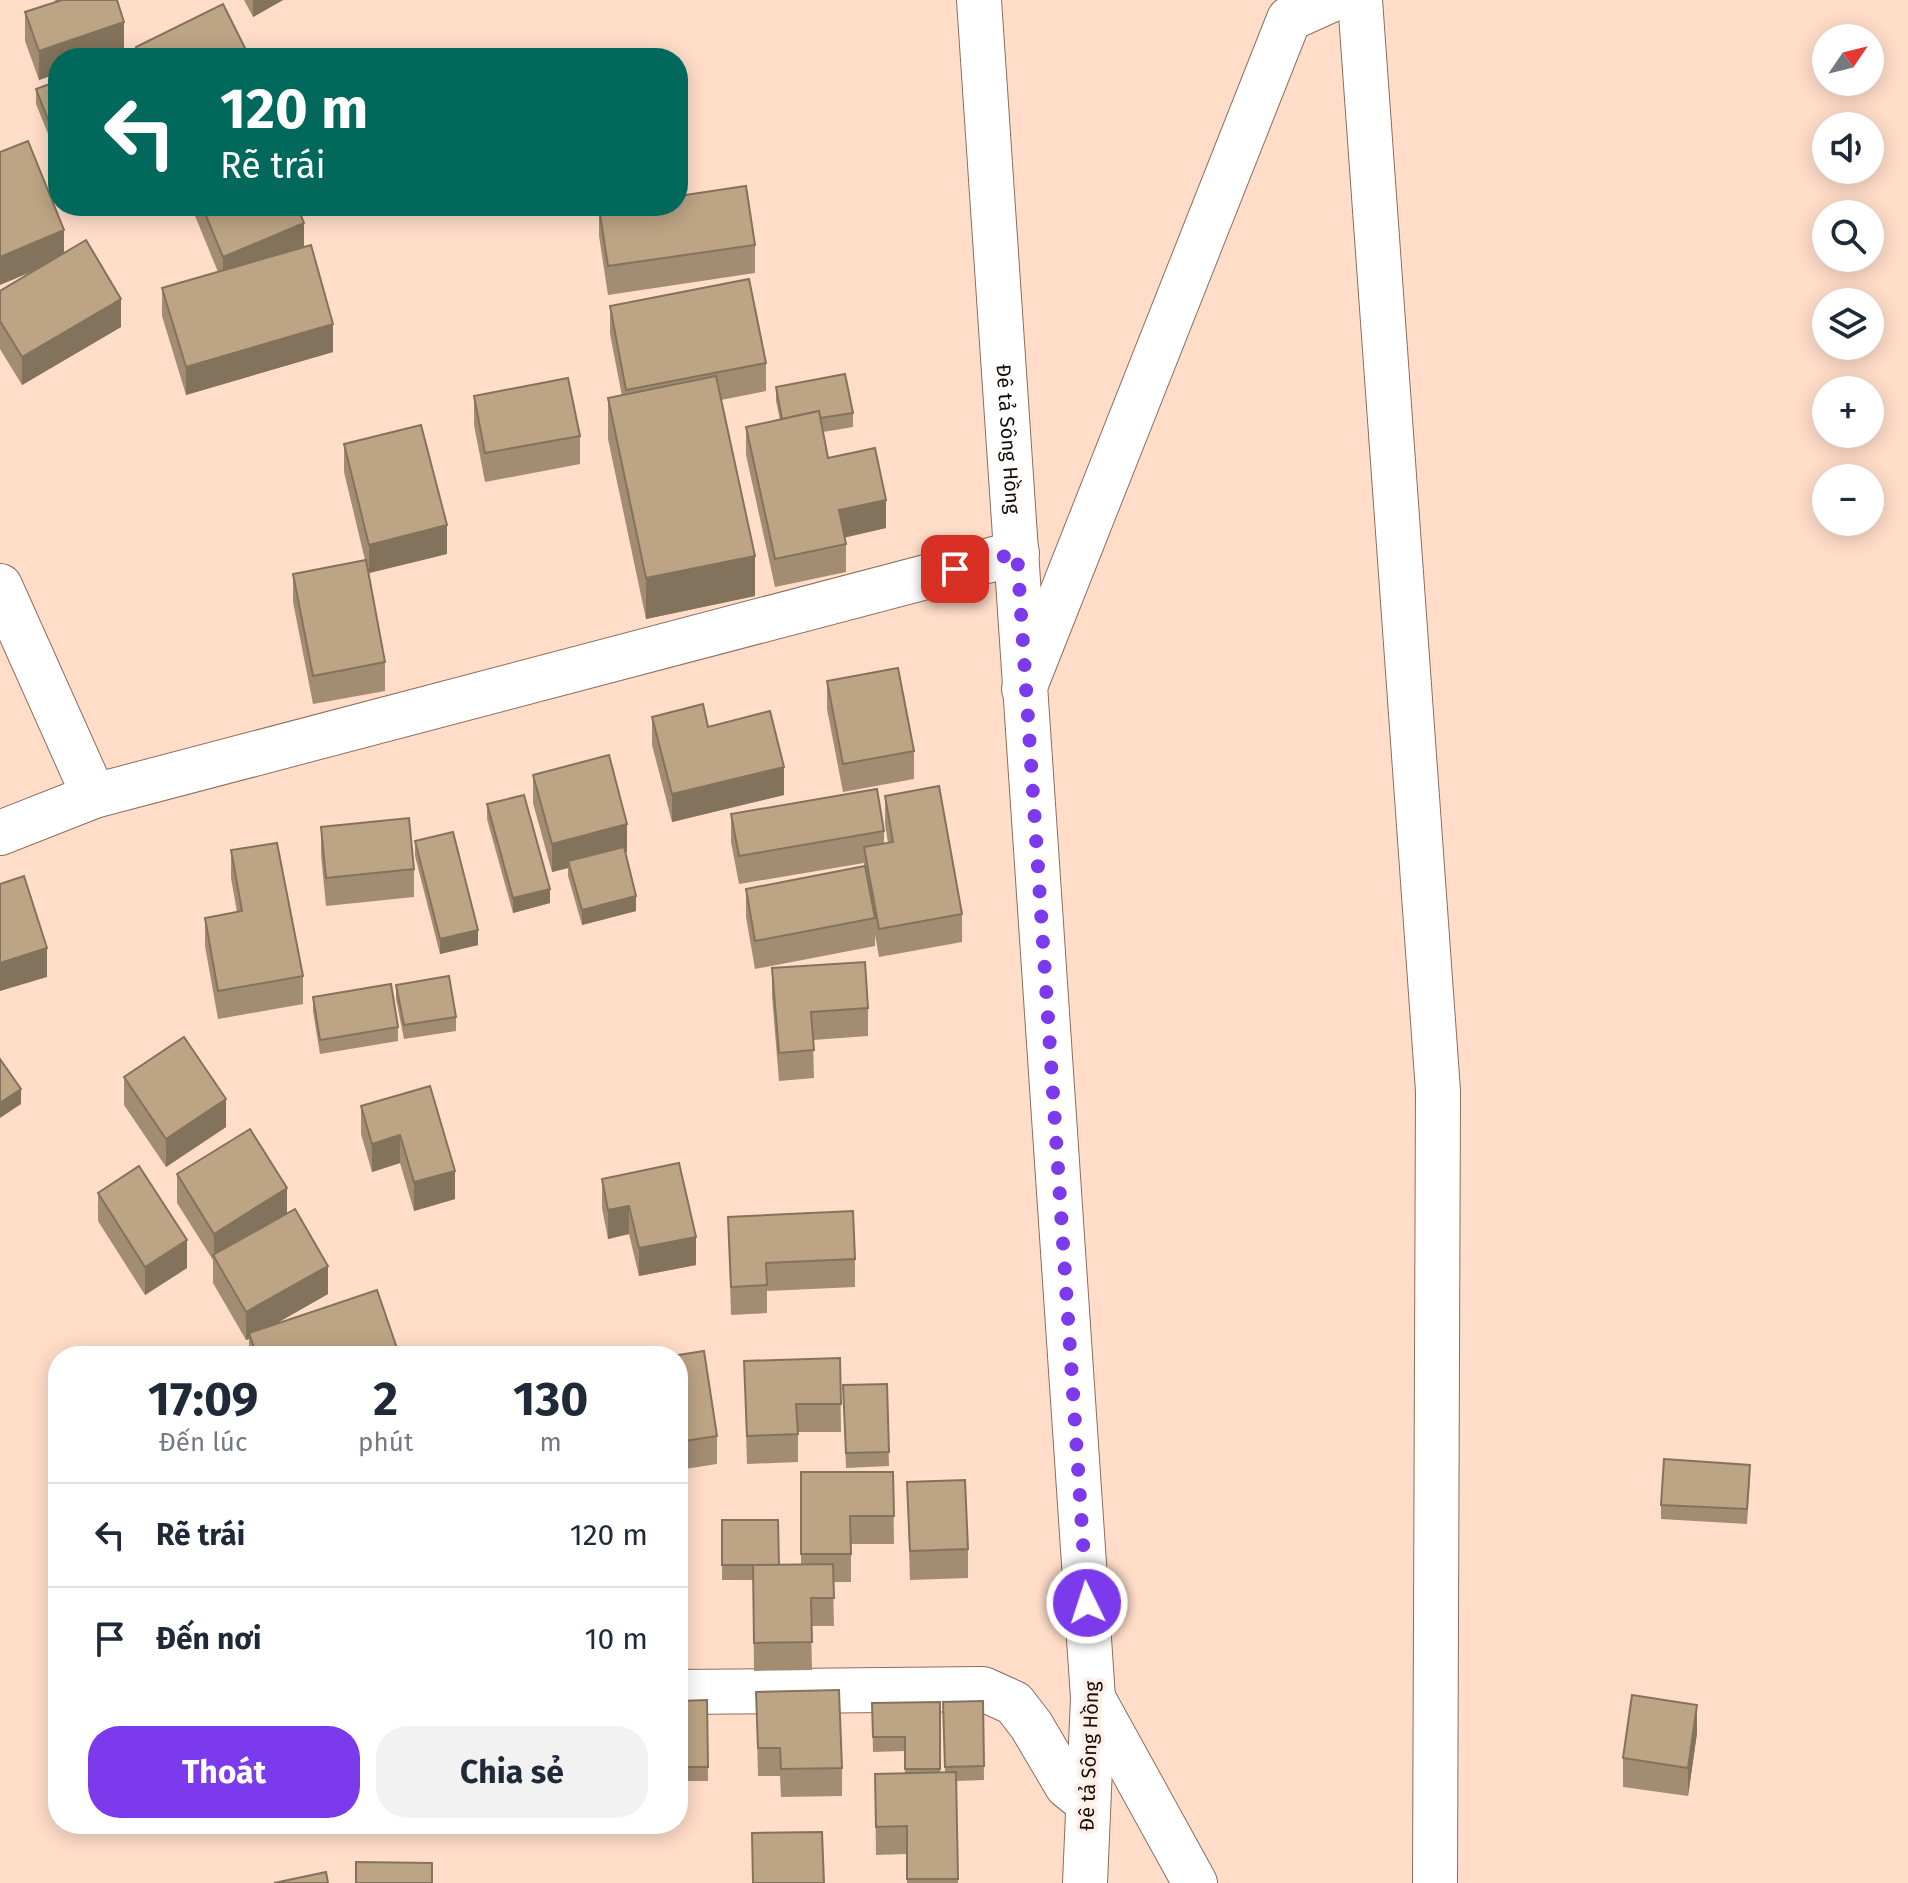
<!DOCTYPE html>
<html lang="vi">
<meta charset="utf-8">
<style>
body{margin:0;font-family:"Fira Sans",sans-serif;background:#f2f2f3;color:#1f2937;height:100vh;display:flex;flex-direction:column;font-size:30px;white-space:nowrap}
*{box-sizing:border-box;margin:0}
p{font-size:26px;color:#747a83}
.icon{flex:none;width:44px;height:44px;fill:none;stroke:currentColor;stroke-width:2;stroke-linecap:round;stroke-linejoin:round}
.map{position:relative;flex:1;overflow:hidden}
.panel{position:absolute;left:48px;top:1346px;width:640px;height:488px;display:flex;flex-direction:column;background:#fff;border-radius:32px;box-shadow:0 4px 20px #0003}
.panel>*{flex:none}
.guide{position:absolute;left:48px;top:48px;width:640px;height:168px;border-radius:32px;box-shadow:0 4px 20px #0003;background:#00695c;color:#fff;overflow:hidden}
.needle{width:52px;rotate:55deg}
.tools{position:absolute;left:1812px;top:24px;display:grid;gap:16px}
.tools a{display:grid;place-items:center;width:72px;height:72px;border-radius:50%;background:#fff;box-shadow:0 4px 20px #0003;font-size:40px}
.pin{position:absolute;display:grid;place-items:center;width:68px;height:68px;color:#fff;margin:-34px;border-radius:16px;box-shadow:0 4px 12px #0006}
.me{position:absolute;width:88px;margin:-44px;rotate:356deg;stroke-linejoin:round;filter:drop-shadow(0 0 6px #0008)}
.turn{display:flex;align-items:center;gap:28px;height:168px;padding:0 40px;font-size:36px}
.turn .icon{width:104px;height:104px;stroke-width:2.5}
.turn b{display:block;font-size:56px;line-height:68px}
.eta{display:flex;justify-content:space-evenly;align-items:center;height:136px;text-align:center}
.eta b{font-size:48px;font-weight:700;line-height:56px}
.cta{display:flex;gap:16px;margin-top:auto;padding:16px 40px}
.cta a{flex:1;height:92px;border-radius:32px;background:#7c3aed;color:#fff;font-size:32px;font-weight:700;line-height:92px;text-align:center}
.cta a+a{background:#f2f2f3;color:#1f2937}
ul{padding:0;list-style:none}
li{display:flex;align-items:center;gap:24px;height:104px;padding:0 40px;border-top:2px solid #e0e1e3}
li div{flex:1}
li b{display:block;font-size:30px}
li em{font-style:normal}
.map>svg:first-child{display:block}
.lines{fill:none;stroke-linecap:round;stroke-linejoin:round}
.street-casing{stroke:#8c6e5c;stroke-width:46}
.primary-casing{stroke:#8c6e5c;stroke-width:46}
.street{stroke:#fff;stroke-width:44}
.primary{stroke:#fff;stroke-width:44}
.wall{fill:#a38d72}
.shaded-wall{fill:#84735c}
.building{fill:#bda484;stroke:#84735c;stroke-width:2}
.route{stroke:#7c3aed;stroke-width:14;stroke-dasharray:0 25.2}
.labels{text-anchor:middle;stroke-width:8;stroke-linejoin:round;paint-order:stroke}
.street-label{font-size:20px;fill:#170c06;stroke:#fdefe7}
</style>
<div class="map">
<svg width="1908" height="1883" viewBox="0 0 1908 1883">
<rect width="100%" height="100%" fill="#ffddc9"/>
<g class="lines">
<defs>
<g id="street">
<path d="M 1360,0 L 1438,1091 L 1435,1883"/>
<path d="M 0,586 L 94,796"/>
<path d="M 1024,689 L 1289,19 L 1331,0"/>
<path d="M 0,833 L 94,796 L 1017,553"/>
<path d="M 678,1692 L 983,1689 L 1014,1703 L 1031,1725 L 1067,1786 L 1088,1803"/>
<path d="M 1093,1698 L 1195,1883"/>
</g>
<g id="primary">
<path id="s1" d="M 979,0 L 1093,1698 L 1085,1883"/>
</g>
</defs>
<use href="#street" class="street-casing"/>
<use href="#primary" class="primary-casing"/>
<use href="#street" class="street"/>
<use href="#primary" class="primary"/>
</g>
<g class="wall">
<path d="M 55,0 L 117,0 L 124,50 L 39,80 L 25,41 L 25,12 L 56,2 Z"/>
<path d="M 244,0 L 283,0 L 253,17 Z"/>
<path d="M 136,47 L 250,58 L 136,58 Z"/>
<path d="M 58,81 L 58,139 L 51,141 L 36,104 L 36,89 Z"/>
<path d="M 191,206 L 297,206 L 304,247 L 333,352 L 186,395 L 162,316 L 162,288 L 218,272 Z"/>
<path d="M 599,208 L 755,245 L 755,273 L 608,295 L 599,236 Z"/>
<path d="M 64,253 L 121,327 L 22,385 L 0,349 L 0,291 L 37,269 L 0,285 Z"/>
<path d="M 610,306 L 766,363 L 766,391 L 721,400 L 755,596 L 646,619 L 608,439 L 608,398 L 622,396 L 610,334 Z"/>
<path d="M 776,387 L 853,413 L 853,427 L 823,432 L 828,458 L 886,528 L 844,537 L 846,544 L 846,572 L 775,587 L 746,455 L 746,427 L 780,420 L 776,401 Z"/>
<path d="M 474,396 L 580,436 L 580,464 L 485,482 L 474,425 Z"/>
<path d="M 344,444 L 447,554 L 369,573 L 385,662 L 385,691 L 313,704 L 293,602 L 293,574 L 365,560 L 344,472 Z"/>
<path d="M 827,681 L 914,751 L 914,779 L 843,792 L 827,709 Z"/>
<path d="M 652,717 L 708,727 L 784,795 L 672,822 L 652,745 Z"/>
<path d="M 533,775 L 627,852 L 625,853 L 636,911 L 582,925 L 568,876 L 568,868 L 552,872 L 533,803 Z"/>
<path d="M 885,796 L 962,914 L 962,942 L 879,957 L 875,935 L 875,946 L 755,969 L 746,917 L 746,889 L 864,866 L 864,863 L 739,884 L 731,842 L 731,814 L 884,831 L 884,844 L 888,843 L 885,824 Z"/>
<path d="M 487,804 L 550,903 L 513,913 L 487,819 Z"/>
<path d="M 321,827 L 414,869 L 414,897 L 326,906 L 321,855 Z"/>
<path d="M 415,841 L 478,945 L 440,954 L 415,856 Z"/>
<path d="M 231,850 L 303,976 L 303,1004 L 218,1019 L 205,946 L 205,918 L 237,912 L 231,878 Z"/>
<path d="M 772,968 L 868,1008 L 868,1036 L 813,1040 L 814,1078 L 779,1081 L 772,996 Z"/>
<path d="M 396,985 L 456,1017 L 456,1031 L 404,1039 L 396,999 Z"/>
<path d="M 313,997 L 398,1027 L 398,1041 L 320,1054 L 313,1011 Z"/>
<path d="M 124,1077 L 226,1127 L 166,1167 L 124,1105 Z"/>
<path d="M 430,1086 L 455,1199 L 414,1211 L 400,1163 L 372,1172 L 361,1134 L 361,1106 Z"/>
<path d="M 177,1174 L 328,1294 L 275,1324 L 392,1356 L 249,1356 L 249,1339 L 246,1340 L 213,1283 L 213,1260 L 177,1203 Z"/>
<path d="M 602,1179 L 696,1265 L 639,1276 L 629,1234 L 608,1239 L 602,1208 Z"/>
<path d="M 98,1193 L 187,1268 L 145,1295 L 98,1221 Z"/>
<path d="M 728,1217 L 855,1259 L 855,1287 L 767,1291 L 767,1313 L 731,1315 Z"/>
<path d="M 678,1356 L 717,1436 L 717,1464 L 678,1470 Z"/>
<path d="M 840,1358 L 841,1432 L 798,1432 L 798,1462 L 747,1464 L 744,1361 Z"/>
<path d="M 887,1384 L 889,1466 L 846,1468 L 843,1385 Z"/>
<path d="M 801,1472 L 893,1472 L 894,1544 L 851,1544 L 851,1582 L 833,1582 L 834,1626 L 811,1626 L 812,1670 L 754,1671 L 753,1580 L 722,1580 L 722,1520 L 779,1565 L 801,1564 Z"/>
<path d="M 1750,1479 L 1747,1524 L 1661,1519 L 1661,1505 Z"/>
<path d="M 907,1482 L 968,1549 L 968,1578 L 910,1580 Z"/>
<path d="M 756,1692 L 842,1768 L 842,1796 L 781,1797 L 780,1776 L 758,1776 Z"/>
<path d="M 707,1700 L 708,1781 L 678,1781 L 678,1701 Z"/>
<path d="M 983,1701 L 984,1780 L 956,1781 L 958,1883 L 907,1883 L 907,1854 L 876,1855 L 875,1774 L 905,1773 L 905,1751 L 873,1752 L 872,1703 L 940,1702 L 940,1772 L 945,1772 L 943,1702 Z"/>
<path d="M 1697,1733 L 1688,1796 L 1623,1787 L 1623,1758 Z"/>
</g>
<g class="shaded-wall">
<path d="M 253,0 L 283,0 L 253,17 Z"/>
<path d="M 124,22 L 124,50 L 101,58 L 58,58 L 58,73 L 39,80 L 39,51 Z"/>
<path d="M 58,124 L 58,139 L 51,141 L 51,127 Z"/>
<path d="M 304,223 L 304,251 L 223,285 L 223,257 Z"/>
<path d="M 64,230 L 64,258 L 0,285 L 0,257 Z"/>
<path d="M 121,299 L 121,327 L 22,385 L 22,357 Z"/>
<path d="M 333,324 L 333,352 L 186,395 L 186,367 Z"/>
<path d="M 886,500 L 886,528 L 839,539 L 839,510 Z"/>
<path d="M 447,525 L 447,554 L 369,573 L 369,545 Z"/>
<path d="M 755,556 L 755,596 L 646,619 L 646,578 Z"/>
<path d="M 784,767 L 784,795 L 672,822 L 672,794 Z"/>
<path d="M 627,824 L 627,852 L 570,868 L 568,861 L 568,868 L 552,872 L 552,844 Z"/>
<path d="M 550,889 L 550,903 L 513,913 L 513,898 Z"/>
<path d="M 636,896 L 636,911 L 582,925 L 582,910 Z"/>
<path d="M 478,930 L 478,945 L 440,954 L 440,939 Z"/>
<path d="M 47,948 L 47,977 L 0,991 L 0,963 Z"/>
<path d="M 21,1089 L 21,1104 L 0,1118 L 0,1103 Z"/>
<path d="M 226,1099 L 226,1127 L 166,1167 L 166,1139 Z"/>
<path d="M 400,1135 L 400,1163 L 372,1172 L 372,1144 Z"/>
<path d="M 455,1171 L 455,1199 L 414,1211 L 414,1182 Z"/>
<path d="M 287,1188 L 287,1216 L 214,1257 L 214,1234 Z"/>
<path d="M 629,1206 L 629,1234 L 608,1239 L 608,1210 Z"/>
<path d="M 696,1237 L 696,1265 L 639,1276 L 639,1248 Z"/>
<path d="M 187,1240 L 187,1268 L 145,1295 L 145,1267 Z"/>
<path d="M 328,1266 L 328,1294 L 251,1338 L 249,1333 L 249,1339 L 246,1340 L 246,1312 Z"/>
<path d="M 1697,1705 L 1697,1733 L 1688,1796 L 1688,1768 Z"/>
</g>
<g class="building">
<path d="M 62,0 L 117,0 L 124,22 L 39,51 L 25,12 Z"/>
<path d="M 223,4 L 250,58 L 141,58 L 136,47 Z"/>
<path d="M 58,81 L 58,124 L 51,127 L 36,89 Z"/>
<path d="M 28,141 L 64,230 L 0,257 L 0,152 Z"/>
<path d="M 746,186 L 755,245 L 608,266 L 599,208 L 611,206 L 678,206 L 678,196 Z"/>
<path d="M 202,206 L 297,206 L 304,223 L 223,257 Z"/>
<path d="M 86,240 L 121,299 L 22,357 L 0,321 L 0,291 Z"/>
<path d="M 311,245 L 333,324 L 186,367 L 162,288 Z"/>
<path d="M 749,279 L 766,363 L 626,390 L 610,306 Z"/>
<path d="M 845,374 L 853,413 L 820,418 L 819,411 L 782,419 L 776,387 Z"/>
<path d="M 716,376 L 755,556 L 646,578 L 608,398 Z"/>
<path d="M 568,378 L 580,436 L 485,453 L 474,396 Z"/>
<path d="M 819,411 L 828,458 L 875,448 L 886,500 L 839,510 L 846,544 L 775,559 L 746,427 Z"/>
<path d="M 421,425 L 447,525 L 369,545 L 344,444 Z"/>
<path d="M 366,560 L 385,662 L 313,676 L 293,574 Z"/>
<path d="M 898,668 L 914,751 L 843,764 L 827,681 Z"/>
<path d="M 703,704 L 708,727 L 770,711 L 784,767 L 672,794 L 652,717 Z"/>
<path d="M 609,755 L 627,824 L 552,844 L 533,775 Z"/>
<path d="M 939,786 L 962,914 L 879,929 L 864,847 L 893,842 L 885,796 Z"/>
<path d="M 877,789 L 884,831 L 739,856 L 731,814 Z"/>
<path d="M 524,795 L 550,889 L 513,898 L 487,804 Z"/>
<path d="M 409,818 L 414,869 L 326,878 L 321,827 Z"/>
<path d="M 453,832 L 478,930 L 440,939 L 415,841 Z"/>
<path d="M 277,843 L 303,976 L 218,991 L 205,918 L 242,911 L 231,850 Z"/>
<path d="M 624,847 L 636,896 L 582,910 L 568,861 Z"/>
<path d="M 865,866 L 875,918 L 755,941 L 746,889 Z"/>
<path d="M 24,876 L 47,948 L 0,963 L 0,884 Z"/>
<path d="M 865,962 L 868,1008 L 811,1012 L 814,1050 L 779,1053 L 772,968 Z"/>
<path d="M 449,976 L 456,1017 L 404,1025 L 396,985 Z"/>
<path d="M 391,984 L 398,1027 L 320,1040 L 313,997 Z"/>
<path d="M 184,1037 L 226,1099 L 166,1139 L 124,1077 Z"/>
<path d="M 0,1059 L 21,1089 L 0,1103 Z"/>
<path d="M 430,1086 L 455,1171 L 414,1182 L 400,1135 L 372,1144 L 361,1106 Z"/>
<path d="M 250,1129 L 287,1188 L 214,1234 L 177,1174 Z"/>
<path d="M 679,1163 L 696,1237 L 639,1248 L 629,1206 L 608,1210 L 602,1179 Z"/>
<path d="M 139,1166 L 187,1240 L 145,1267 L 98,1193 Z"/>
<path d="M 295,1209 L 328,1266 L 246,1312 L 213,1255 Z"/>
<path d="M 853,1211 L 855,1259 L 766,1263 L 767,1285 L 731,1287 L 728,1217 Z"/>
<path d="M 377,1290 L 399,1354 L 392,1356 L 257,1356 L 249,1333 Z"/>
<path d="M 704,1351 L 717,1436 L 678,1442 L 678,1356 L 672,1356 Z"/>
<path d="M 840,1358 L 841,1404 L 796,1404 L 798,1434 L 747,1436 L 744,1361 Z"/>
<path d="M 887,1384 L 889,1452 L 846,1453 L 843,1385 Z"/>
<path d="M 1664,1459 L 1750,1465 L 1747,1509 L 1661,1505 Z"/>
<path d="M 801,1472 L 893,1472 L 894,1516 L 850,1516 L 851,1554 L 801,1554 Z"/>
<path d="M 965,1480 L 968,1549 L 910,1551 L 907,1482 Z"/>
<path d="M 722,1520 L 778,1520 L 779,1565 L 722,1565 Z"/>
<path d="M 833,1564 L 834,1598 L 811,1598 L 812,1642 L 754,1643 L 753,1565 Z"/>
<path d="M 839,1690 L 842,1768 L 781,1769 L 780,1748 L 758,1748 L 756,1692 Z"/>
<path d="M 1632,1695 L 1697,1705 L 1688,1768 L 1623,1758 Z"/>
<path d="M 707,1700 L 708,1767 L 678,1767 L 678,1701 Z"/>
<path d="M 983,1701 L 984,1766 L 945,1767 L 943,1702 Z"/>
<path d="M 940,1702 L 940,1769 L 905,1769 L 905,1737 L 873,1737 L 872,1703 Z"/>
<path d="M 956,1772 L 958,1879 L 907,1879 L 907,1826 L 876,1827 L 875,1774 Z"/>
<path d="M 822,1832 L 824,1883 L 753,1883 L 752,1833 Z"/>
<path d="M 356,1862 L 432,1863 L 432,1883 L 356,1883 Z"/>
<path d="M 326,1872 L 328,1883 L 274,1883 Z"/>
</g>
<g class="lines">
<path class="route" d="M 955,569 L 1017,553 L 1087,1603"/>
</g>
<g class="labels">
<g class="street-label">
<text dy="7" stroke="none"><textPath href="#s1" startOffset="440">Đê tả Sông Hồng</textPath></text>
<text transform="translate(1089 1756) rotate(-88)" y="7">Đê tả Sông Hồng</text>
</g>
</g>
</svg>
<div class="tools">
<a><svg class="needle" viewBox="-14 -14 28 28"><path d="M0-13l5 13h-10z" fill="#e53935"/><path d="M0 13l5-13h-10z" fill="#747a83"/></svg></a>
<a><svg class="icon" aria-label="sound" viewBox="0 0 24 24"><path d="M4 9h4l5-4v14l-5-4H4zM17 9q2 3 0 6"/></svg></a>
<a><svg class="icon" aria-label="search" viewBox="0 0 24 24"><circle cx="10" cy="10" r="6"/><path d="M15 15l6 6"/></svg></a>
<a><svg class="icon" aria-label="layers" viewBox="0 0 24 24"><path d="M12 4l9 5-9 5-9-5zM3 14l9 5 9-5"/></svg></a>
<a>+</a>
<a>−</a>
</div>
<div class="pin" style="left:955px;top:569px;background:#d93025"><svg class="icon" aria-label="arrive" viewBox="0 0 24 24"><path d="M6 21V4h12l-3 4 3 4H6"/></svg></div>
<svg class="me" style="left:1087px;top:1603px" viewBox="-20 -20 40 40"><circle r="17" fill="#7c3aed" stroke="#fff" stroke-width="3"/><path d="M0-11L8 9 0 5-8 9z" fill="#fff"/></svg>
<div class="guide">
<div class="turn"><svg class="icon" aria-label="left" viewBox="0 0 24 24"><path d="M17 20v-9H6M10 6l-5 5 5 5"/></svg><div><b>120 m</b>Rẽ trái</div></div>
</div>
<section class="panel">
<div class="eta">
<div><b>17:09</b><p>Đến lúc</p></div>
<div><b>2</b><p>phút</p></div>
<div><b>130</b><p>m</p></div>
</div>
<ul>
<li><svg class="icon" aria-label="left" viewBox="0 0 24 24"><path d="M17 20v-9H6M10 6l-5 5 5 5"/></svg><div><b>Rẽ trái</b></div><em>120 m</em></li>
<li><svg class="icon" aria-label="arrive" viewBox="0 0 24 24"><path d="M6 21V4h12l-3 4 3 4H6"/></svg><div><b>Đến nơi</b></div><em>10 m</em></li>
</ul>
<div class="cta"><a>Thoát</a><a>Chia sẻ</a></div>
</section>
</div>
